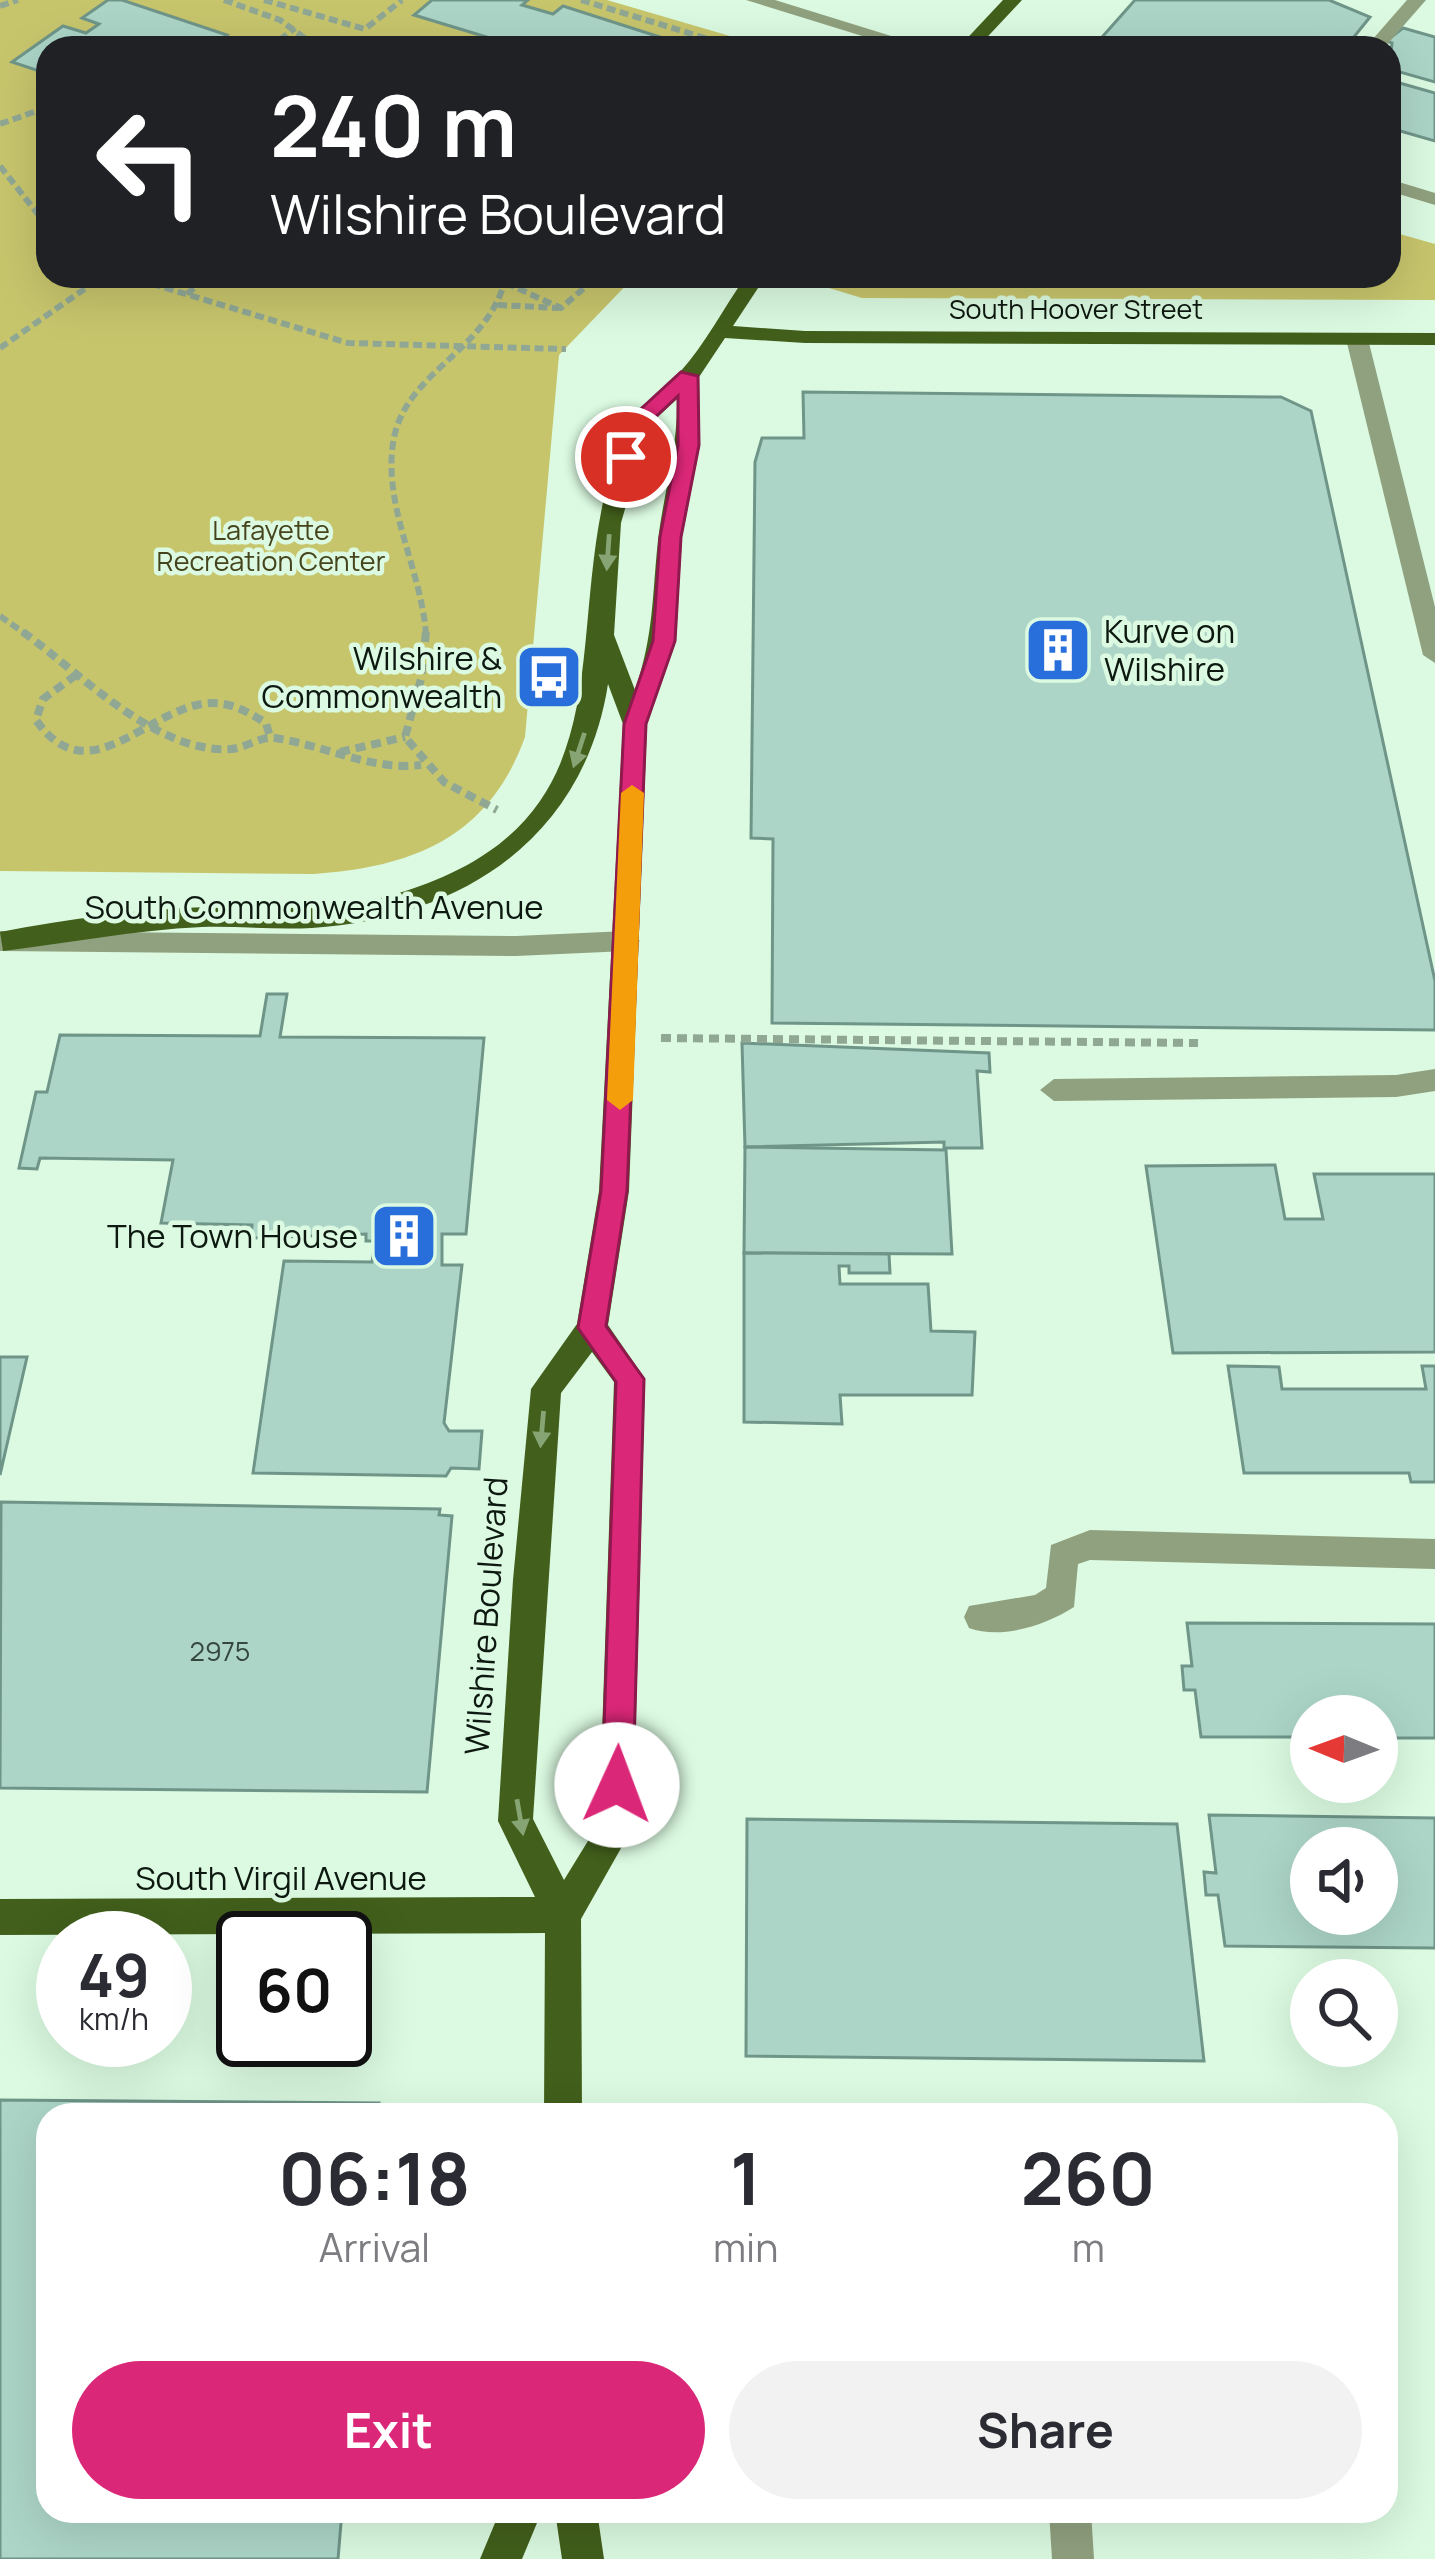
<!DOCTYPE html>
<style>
body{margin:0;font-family:Manrope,sans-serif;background:#f2f2f3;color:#2b2b33;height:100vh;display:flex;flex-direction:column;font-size:45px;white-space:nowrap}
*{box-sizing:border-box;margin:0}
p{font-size:39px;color:#7c7c81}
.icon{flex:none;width:66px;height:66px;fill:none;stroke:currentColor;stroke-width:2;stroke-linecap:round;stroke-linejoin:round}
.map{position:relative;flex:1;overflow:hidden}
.side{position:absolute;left:36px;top:2103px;width:1362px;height:420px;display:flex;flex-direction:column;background:#fff;border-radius:36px;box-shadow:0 12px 48px #0002}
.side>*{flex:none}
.hud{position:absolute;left:36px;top:36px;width:1365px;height:252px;border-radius:36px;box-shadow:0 12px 48px #0002;background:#202124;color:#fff;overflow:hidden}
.needle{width:78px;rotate:271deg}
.tools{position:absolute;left:1290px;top:1695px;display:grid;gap:24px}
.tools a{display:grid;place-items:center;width:108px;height:108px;border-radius:50%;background:#fff;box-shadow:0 12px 48px #0002;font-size:60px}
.speed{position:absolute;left:36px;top:1911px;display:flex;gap:24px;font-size:60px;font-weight:700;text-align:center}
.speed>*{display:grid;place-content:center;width:156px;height:156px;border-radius:50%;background:#fff;box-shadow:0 12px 48px #0002;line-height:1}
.speed small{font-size:30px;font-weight:400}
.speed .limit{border:6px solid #111;border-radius:18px;background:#fff;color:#111}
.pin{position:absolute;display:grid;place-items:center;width:102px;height:102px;color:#fff;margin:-51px;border:6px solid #fff;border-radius:50%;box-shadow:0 3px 12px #0007}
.me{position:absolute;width:132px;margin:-66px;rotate:2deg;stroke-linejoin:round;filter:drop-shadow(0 0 9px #0008)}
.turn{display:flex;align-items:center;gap:42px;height:252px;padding:0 36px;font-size:54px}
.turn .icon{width:156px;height:156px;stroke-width:2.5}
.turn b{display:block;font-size:84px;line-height:102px}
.eta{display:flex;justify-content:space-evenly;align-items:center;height:204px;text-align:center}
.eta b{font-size:72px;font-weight:700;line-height:84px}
.cta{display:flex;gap:24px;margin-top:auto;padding:24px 36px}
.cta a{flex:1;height:138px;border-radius:72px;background:#db2777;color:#fff;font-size:48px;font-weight:700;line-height:138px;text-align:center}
.cta a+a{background:#f2f2f3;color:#2b2b33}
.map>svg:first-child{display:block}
.green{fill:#c7c56c}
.building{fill:#acd5c7;stroke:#6f9589;stroke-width:3;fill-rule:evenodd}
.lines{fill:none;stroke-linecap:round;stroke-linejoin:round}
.path-far1{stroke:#90a794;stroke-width:6;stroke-dasharray:9 4.5;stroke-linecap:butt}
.path{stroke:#90a794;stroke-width:8;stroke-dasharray:10 6;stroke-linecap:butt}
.minor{fill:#90a17f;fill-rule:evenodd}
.major{fill:#425f1b;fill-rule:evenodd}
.oneway{fill:#87a574}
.route{fill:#db2777;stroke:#8e194d;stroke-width:3}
.slow{fill:#f59e0b}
.labels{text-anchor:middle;stroke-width:9;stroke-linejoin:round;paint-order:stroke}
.far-street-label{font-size:27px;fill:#0d1810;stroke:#dbfae1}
.far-park-label{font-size:27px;fill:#45441c;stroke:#dbfae1}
.number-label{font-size:27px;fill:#35473e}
.poi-label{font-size:33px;fill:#0d1810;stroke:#dbfae1;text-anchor:end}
.street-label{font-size:33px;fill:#0d1810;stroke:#dbfae1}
</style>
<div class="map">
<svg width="1435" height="2559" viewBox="0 0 1435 2559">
<rect width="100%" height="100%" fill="#dbfae1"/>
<g class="green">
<path d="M 0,0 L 607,0 L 771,48 L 48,48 L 48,276 L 635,276 L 559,355 L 525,737 C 489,837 414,867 314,874 L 0,871 Z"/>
<path d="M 1389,231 L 1435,244 L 1435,300 L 862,298 L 789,276 L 1389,276 Z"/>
</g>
<g class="building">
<path d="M 108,0 L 122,0 L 227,35 L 209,48 L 48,48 L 48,74 L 12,62 L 63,26 L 86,33 L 99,24 L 82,18 Z"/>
<path d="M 432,0 L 528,0 L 522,5 L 553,14 L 563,6 L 694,48 L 523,48 L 414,15 Z"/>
<path d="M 1135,0 L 1329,0 L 1370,17 L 1345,48 L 1095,45 Z"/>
<path d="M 1403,28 L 1435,37 L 1435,82 L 1389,69 L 1392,43 L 1386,41 Z"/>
<path d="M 1389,80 L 1435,93 L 1435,141 L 1390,128 Z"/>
<path d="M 803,392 L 1281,397 L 1311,411 L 1435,981 L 1435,1030 L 772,1023 L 773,839 L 751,838 L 755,462 L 762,438 L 804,438 Z"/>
<path d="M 267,994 L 287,994 L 280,1037 L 484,1038 L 466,1234 L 442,1234 L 442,1265 L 462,1265 L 444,1423 L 449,1431 L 482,1431 L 479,1469 L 451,1468 L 446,1476 L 253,1473 L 284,1261 L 372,1262 L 375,1241 L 366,1241 L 366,1234 L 251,1238 L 252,1225 L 161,1223 L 173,1160 L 40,1158 L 37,1169 L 19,1168 L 36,1092 L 47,1092 L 60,1035 L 260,1036 Z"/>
<path d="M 742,1043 L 989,1053 L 990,1072 L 977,1071 L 982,1148 L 944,1148 L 944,1142 L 745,1147 Z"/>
<path d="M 745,1147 L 946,1150 L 952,1254 L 744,1253 Z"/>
<path d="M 1275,1165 L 1285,1219 L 1323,1219 L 1314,1174 L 1435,1174 L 1435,1352 L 1173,1353 L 1146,1166 Z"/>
<path d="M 744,1253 L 889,1254 L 890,1273 L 849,1273 L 849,1266 L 839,1266 L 840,1284 L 928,1284 L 931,1331 L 975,1332 L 972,1395 L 840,1395 L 842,1424 L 744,1422 Z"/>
<path d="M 0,1357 L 27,1357 L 0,1475 Z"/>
<path d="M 1228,1366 L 1279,1367 L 1282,1389 L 1426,1389 L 1422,1366 L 1435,1366 L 1435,1482 L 1411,1482 L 1409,1473 L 1244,1473 Z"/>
<path d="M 1,1502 L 440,1509 L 439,1515 L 452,1516 L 427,1792 L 0,1788 Z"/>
<path d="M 1187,1623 L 1435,1624 L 1435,1738 L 1377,1738 L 1377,1716 L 1311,1716 L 1311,1737 L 1201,1737 L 1195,1690 L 1184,1690 L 1182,1666 L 1192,1666 Z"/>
<path d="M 1209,1815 L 1435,1818 L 1435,1948 L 1225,1946 L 1218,1895 L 1206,1895 L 1204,1872 L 1216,1873 ZM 1311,1848 L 1377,1848 L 1377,1914 L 1311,1914 Z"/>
<path d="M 747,1819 L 1177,1824 L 1204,2061 L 746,2056 Z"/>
<path d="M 0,2100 L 379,2103 L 378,2115 L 48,2115 L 48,2511 L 342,2511 L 338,2559 L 0,2559 Z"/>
</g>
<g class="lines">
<g class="path-far1">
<path d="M 224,0 L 280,20 L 318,48"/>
<path d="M 264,0 L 365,29 L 402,0"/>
<path d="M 581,0 L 705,38 L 694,48"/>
<path d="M 0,6 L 18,0"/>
<path d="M 269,48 L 295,28"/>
<path d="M 0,124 L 48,107"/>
<path d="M 0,166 L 48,227"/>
<path d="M 126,276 L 348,343 L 566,349"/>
<path d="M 506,283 L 561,308 L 598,276"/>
<path d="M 187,294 L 208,276"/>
<path d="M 498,305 L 559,308"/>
<path d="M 0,348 L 103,276"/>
<path d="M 0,616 L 27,635"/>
<path d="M 426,635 C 422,569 379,501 395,433 C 412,368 490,349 506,276"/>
</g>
<g class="path">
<path d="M 23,632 C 79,672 156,754 231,749 C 246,748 260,736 275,738 C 324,745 371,771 421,765"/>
<path d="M 426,632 L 421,679 L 405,737 L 444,782 L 497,810"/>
<path d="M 76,675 L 43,699 L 36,720 C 90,798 150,703 213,703 C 233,703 250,713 266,723 L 270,737"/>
<path d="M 340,752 L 405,737"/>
<path d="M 661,1038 L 1198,1043"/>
</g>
<g class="minor">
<path d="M 746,0 L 775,0 L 930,48 L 901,48 Z"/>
<path d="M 1407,0 L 1426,0 L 1384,48 L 1365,48 Z"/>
<path d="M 1389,179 L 1435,193 L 1435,205 L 1389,191 Z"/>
<path d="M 1357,333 L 1368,339 L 1435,607 L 1435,663 L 1423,655 L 1346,339 Z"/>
<path d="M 0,931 L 516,936 L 627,931 L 640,941 L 627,951 L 516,956 L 0,951 Z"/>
<path d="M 1435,1069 L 1435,1091 L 1396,1097 L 1054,1101 L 1040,1090 L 1054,1079 L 1396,1075 Z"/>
<path d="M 1090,1530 L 1435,1539 L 1435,1569 L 1090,1560 L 1078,1564 L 1074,1607 C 1046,1625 1002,1640 969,1628 L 964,1617 L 969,1606 L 1035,1595 L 1046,1588 L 1051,1545 Z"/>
<path d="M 1049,2511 L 1091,2511 L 1094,2559 L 1052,2559 Z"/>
</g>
<g class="major">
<path d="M 1003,0 L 1022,0 L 977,48 L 958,48 Z"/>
<path d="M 746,276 L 766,276 L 733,326 L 805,331 L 1435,333 L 1435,345 L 805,343 L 725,338 L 699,377 L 700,445 L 682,537 L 676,641 L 647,724 L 629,1191 L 608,1325 L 645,1379 L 633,1827 L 581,1919 L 582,2115 L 544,2115 L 545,1933 L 0,1935 L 0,1899 L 535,1897 L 498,1821 L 513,1580 L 531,1389 L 577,1324 L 599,1191 L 623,724 L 608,684 C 584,838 462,918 312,928 C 275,930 239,926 202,927 C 135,930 69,943 3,951 L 0,932 C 67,919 139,909 208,907 C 269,905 328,912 389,896 C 641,825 556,639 615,457 C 629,412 651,405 680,372 C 706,343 723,309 746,276 ZM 677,399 C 678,448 664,491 658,540 C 652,597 654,634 635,690 L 614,635 L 621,523 L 649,425 ZM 592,1352 L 614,1382 L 599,1823 L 564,1880 L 533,1819 L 561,1393 Z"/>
<path d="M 500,2511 L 542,2511 L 522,2559 L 480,2559 Z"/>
<path d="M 555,2511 L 597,2511 L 604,2559 L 562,2559 Z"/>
</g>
</g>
<defs><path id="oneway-solid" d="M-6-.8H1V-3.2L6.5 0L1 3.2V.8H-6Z" transform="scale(3)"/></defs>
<g class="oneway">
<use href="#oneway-solid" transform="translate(608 552) rotate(94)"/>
<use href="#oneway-solid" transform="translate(579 750) rotate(108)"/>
<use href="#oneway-solid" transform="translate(542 1429) rotate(95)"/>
<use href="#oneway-solid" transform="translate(520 1817) rotate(80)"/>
</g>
<path class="route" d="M 681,372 L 698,376 L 699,445 L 681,537 L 675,641 L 646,724 L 627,1191 L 606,1326 L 644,1379 L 633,1785 L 629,1795 L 617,1800 L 606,1795 L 602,1785 L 616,1382 L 578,1328 L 601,1191 L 624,724 L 653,641 L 660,537 L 678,445 L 678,396 L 648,424 L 633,461 L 616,457 L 632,417 Z"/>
<path class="slow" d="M 632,785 L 644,793 L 633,1100 L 620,1110 L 607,1100 L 621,793 Z"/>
<defs>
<symbol id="building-square" viewBox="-11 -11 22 22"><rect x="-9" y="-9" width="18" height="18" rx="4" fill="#296fdc" stroke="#dbfae1"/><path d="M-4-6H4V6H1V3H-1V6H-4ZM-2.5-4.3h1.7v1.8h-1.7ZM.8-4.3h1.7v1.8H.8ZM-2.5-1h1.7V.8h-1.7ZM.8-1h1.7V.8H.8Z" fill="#fff"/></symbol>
<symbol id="bus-square" viewBox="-11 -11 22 22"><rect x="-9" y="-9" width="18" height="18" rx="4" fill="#296fdc" stroke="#dbfae1"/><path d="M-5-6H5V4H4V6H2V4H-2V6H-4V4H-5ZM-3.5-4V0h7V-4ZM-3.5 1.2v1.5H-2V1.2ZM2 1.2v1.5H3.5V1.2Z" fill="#fff"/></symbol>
</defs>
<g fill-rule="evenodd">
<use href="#building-square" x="1020" y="612" width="76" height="76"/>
<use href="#bus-square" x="511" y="639" width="76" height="76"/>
<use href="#building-square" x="366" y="1198" width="76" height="76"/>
</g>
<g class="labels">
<g class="far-street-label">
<text x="1076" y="319">South Hoover Street</text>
</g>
<g class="far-park-label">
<text x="271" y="540">Lafayette<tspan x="271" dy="31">Recreation Center</tspan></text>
</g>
<g class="number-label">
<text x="220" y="1661">2975</text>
</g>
<g class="poi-label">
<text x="1104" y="643" text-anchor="start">Kurve on<tspan x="1104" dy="38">Wilshire</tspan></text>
<text x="502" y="670">Wilshire &amp;<tspan x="502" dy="38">Commonwealth</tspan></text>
<text x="358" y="1248">The Town House</text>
</g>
<g class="street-label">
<text x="314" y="919">South Commonwealth Avenue</text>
<text transform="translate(486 1616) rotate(-86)" y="12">Wilshire Boulevard</text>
<text x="281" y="1890">South Virgil Avenue</text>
</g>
</g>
</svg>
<div class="tools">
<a><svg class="needle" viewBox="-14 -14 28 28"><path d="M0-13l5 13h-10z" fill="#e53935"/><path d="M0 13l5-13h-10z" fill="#7c7c81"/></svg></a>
<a><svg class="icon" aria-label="sound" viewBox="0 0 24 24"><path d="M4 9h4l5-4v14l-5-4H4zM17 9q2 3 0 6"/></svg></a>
<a><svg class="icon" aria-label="search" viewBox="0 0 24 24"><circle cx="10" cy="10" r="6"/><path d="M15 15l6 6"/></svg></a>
</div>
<div class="speed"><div>49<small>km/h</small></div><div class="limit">60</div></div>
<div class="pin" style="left:626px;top:457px;background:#d93025"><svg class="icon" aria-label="arrive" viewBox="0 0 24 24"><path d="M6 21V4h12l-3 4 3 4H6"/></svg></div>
<svg class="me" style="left:617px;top:1785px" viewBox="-20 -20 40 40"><circle r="19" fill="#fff"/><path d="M0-13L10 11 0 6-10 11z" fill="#db2777"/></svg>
<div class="hud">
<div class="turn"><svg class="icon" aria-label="left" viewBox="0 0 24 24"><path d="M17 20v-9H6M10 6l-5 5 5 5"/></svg><div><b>240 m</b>Wilshire Boulevard</div></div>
</div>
<section class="side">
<div class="eta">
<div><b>06:18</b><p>Arrival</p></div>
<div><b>1</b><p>min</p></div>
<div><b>260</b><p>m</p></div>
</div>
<div class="cta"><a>Exit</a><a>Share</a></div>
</section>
</div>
